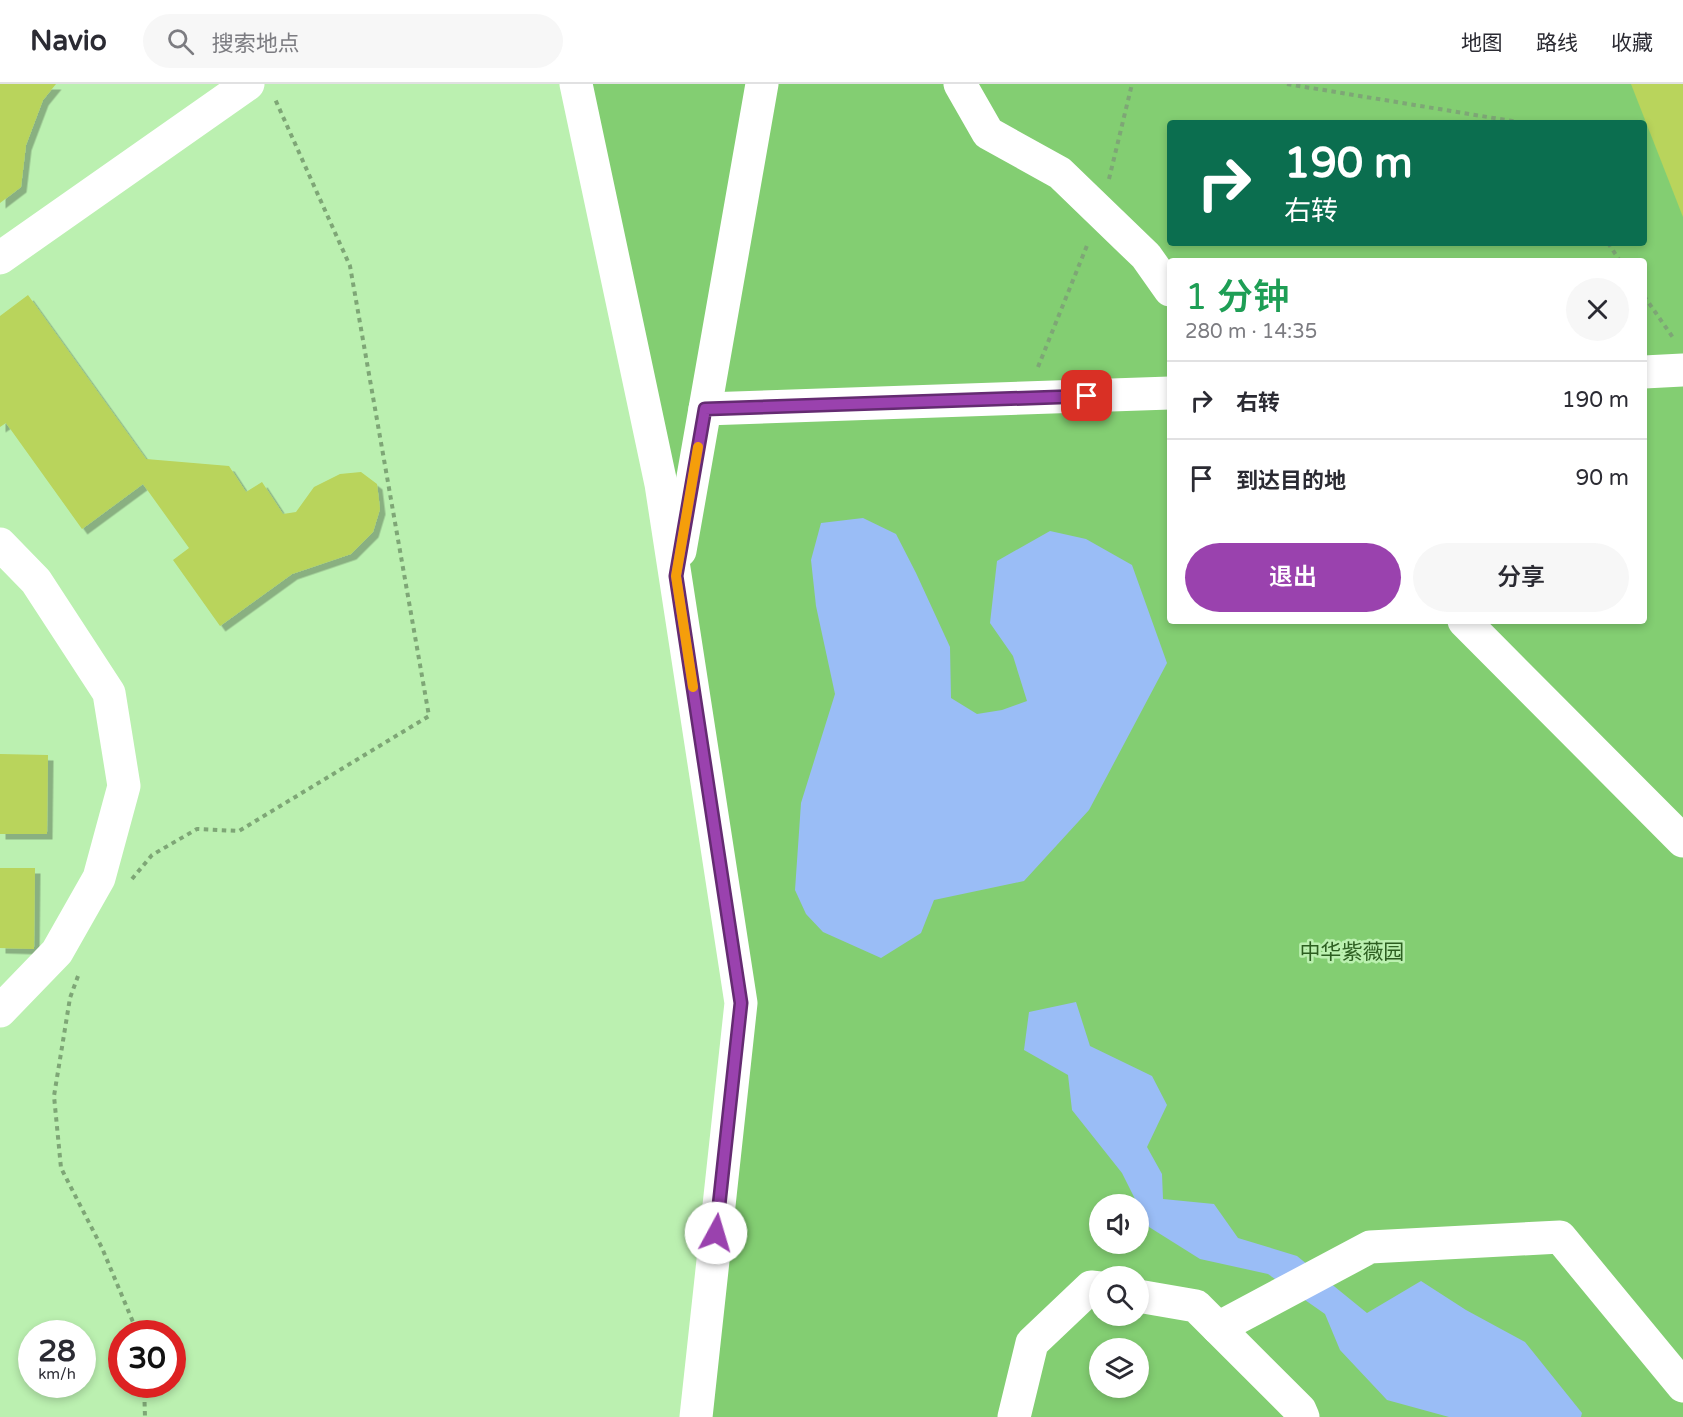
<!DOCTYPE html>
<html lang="zh">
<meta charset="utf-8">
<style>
body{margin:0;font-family:"Varela Round","Noto Sans SC",sans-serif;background:#f7f7f7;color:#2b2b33;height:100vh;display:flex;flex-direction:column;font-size:22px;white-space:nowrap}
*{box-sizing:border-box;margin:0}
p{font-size:20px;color:#7c7c81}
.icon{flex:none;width:33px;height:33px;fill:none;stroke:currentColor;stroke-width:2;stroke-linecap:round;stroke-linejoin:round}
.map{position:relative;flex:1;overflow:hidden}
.panel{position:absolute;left:1167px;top:174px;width:480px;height:366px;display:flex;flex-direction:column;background:#fff;border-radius:6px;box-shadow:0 3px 9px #0003}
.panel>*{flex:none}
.banner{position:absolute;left:1167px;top:36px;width:480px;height:126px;border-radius:6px;box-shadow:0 3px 9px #0003;background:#0b6e4f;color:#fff;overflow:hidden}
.buttons{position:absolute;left:1089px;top:1110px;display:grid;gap:12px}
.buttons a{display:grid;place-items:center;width:60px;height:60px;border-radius:50%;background:#fff;box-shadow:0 3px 9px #0003;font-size:30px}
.speed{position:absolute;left:18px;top:1236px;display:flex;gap:12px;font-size:30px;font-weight:700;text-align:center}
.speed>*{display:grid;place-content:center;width:78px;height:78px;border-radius:50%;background:#fff;box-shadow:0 3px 9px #0003;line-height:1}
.speed small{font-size:15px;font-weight:400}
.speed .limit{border:9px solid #d22;background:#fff;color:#111}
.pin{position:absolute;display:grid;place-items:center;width:51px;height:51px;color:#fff;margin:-26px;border-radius:12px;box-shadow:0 3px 9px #0006}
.me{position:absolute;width:66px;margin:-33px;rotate:6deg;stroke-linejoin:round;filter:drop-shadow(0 0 4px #0008)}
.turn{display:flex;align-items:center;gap:21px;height:126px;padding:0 18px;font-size:27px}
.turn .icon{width:78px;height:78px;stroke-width:2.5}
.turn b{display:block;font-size:42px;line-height:51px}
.round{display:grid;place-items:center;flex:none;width:63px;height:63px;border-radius:32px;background:#f7f7f7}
.overview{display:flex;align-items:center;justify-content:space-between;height:102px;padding:0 18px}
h1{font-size:36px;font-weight:600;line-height:45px;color:#1e9e55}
.cta{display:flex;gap:12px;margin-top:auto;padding:12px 18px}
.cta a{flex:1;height:69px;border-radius:36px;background:#9a42ae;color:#fff;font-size:24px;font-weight:600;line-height:69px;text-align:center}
.cta a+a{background:#f7f7f7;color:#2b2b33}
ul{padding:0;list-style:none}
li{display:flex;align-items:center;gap:18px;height:78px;padding:0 18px;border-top:2px solid #e1e1e2}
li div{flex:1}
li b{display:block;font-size:22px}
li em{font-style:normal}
header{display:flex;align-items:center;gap:36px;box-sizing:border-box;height:84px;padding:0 30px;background:#fff;border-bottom:2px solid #e1e1e2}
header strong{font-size:28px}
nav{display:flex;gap:33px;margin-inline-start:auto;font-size:21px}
.search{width:420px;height:54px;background:#f7f7f7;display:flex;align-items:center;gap:15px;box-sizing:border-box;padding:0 21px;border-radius:33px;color:#7c7c81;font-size:22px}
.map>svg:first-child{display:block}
.green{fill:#83ce72;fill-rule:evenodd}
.water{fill:#9abdf6}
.building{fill:#b9d45b;filter:url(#shadow)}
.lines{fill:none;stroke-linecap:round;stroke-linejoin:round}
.path{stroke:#7ea676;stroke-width:4;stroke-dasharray:4.5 4.5;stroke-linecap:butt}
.minor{stroke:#fff;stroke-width:33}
.route-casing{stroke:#642b71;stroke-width:15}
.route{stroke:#9a42ae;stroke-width:10}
.slow{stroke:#f59e0b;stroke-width:10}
.labels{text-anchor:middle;stroke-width:5;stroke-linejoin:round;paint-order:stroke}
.park-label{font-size:21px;fill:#2c5e20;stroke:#bbf0b0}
</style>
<header>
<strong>Navio</strong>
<div class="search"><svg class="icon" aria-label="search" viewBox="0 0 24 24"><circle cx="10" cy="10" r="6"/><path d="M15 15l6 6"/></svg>搜索地点</div>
<nav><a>地图</a><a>路线</a><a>收藏</a></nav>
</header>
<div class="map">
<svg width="1683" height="1333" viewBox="0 0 1683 1333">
<defs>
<filter id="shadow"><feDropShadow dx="5.5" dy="5.5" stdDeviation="0" flood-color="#0004"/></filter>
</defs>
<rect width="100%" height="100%" fill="#bbf0b0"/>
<path class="green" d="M 575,0 L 1683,0 L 1683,1333 L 696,1333 L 741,919 ZM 1170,39 L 1644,39 L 1644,159 L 1170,159 ZM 1170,177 L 1644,177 L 1644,537 L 1170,537 ZM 1100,1120 L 1138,1120 L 1138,1160 L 1100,1160 ZM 1100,1192 L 1138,1192 L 1138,1232 L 1100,1232 ZM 1100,1264 L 1138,1264 L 1138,1304 L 1100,1304 Z"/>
<g class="water">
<path d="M 863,434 L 896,450 L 916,489 L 950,563 L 951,614 L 977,630 L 1002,626 L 1027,617 L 1013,572 L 990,539 L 997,477 L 1050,447 L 1086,455 L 1132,481 L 1167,579 L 1089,726 L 1024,797 L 934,816 L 921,849 L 881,874 L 823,848 L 806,830 L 795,806 L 801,719 L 835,610 L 816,522 L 811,476 L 821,439 Z"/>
<path d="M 1076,918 L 1090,962 L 1152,992 L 1167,1021 L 1147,1063 L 1162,1090 L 1163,1115 L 1214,1120 L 1238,1154 L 1297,1172 L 1367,1229 L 1421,1197 L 1466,1226 L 1525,1258 L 1582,1329 L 1581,1333 L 1449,1333 L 1387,1316 L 1340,1266 L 1325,1230 L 1268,1190 L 1200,1175 L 1149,1143 L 1122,1089 L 1072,1026 L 1068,991 L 1024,966 L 1029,928 Z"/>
</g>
<g class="building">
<path d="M 0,0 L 56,0 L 43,16 L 26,61 L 21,103 L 0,119 Z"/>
<path d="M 1631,0 L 1683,0 L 1683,133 Z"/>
<path d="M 28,211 L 146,375 L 229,382 L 246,408 L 262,398 L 283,430 L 296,428 L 314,403 L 340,390 L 361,388 L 377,400 L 380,425 L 373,448 L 351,470 L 292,490 L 220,542 L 173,476 L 189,464 L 143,400 L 82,445 L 6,339 L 0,343 L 0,232 Z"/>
<path d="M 0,670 L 48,671 L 47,750 L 0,750 Z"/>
<path d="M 0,784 L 35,784 L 34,865 L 0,864 Z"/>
</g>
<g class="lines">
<g class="path">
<path d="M 1287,0 L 1524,39"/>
<path d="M 1109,95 L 1132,0"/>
<path d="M 1608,159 L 1620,177"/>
<path d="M 1644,212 L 1674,255"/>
<path d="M 1038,283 L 1088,159"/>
<path d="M 132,795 L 152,771 L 197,745 L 239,747 L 429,632 L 350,182 L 275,15"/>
<path d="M 78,892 L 70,914 L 54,1012 L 61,1084 L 102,1164 L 138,1250"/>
<path d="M 144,1300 L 145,1333"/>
</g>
<g class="minor">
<path d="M 576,0 L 661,400 L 741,919 L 696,1333"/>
<path d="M 960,0 L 988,49 L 1060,89 L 1146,172 L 1170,206"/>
<path d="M 0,174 L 248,0"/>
<path d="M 1644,288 L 1683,286"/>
<path d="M 705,325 L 1170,309"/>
<path d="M 0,460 L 36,497 L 109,609 L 124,702 L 99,794 L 57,868 L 0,927"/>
<path d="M 680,467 L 762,0"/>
<path d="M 1464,537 L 1683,757"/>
<path d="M 1138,1212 L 1196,1222 L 1300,1326 L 1303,1333"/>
<path d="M 1218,1244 L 1370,1163 L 1560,1153 L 1683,1302"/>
<path d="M 1014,1333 L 1032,1259 L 1091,1203 L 1100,1204"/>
</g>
</g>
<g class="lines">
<defs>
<path id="route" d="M 716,1149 L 741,919 L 676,492 L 705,325 L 1087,312"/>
</defs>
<use href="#route" class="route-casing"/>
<use href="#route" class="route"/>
<path class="slow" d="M 693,603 L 676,492 L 698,363"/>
</g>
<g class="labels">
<g class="park-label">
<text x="1352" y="875">中华紫薇园</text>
</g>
</g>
</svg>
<div class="buttons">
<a><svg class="icon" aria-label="sound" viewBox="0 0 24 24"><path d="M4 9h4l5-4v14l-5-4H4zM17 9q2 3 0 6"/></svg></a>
<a><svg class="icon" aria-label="search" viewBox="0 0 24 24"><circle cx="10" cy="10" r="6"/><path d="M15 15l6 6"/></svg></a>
<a><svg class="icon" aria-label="layers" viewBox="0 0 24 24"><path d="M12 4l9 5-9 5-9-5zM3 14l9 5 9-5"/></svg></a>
</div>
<div class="speed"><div>28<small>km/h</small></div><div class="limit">30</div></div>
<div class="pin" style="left:1087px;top:312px;background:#d93025"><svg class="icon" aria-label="arrive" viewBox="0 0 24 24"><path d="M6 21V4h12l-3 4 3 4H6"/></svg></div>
<svg class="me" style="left:716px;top:1149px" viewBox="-20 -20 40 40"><circle r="19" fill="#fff"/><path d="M0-13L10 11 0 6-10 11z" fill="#9a42ae"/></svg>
<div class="banner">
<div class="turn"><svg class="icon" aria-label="right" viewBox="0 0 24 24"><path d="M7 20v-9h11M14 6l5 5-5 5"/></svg><div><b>190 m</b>右转</div></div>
</div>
<section class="panel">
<div class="overview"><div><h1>1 分钟</h1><p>280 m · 14:35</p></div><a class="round"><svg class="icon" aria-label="close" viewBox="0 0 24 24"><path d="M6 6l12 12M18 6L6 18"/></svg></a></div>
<ul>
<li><svg class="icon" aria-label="right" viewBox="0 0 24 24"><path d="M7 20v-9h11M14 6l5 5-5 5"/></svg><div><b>右转</b></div><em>190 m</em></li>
<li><svg class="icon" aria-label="arrive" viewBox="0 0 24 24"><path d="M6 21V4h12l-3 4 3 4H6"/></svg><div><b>到达目的地</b></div><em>90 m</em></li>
</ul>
<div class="cta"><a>退出</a><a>分享</a></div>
</section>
</div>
